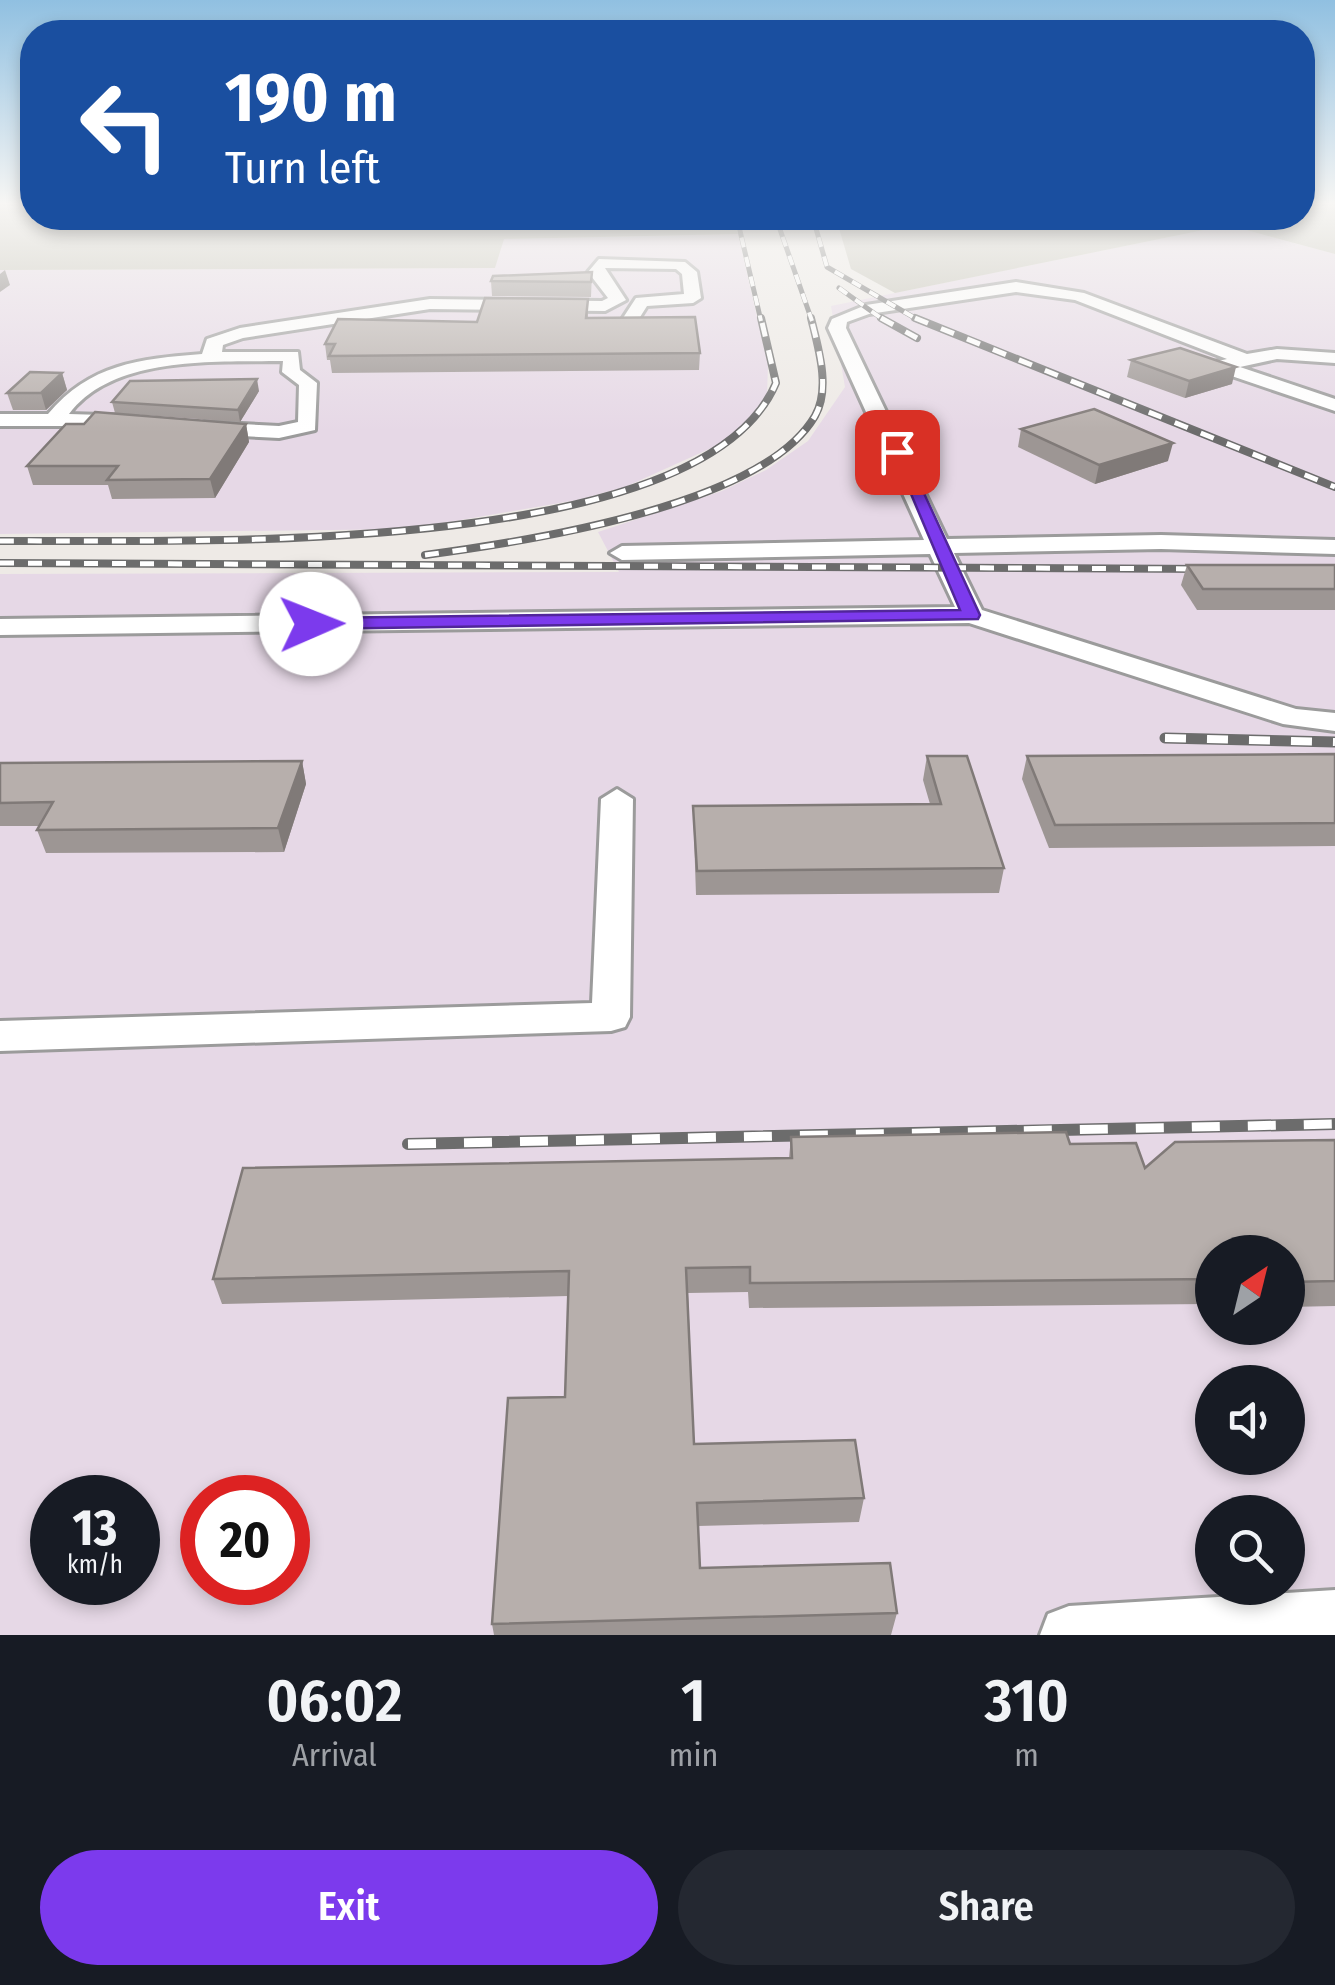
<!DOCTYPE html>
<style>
body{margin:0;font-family:"Fira Sans Condensed",sans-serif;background:#242831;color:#f1f3f6;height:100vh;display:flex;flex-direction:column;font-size:38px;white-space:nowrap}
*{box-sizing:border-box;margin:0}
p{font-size:32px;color:#9ea1a6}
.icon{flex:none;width:55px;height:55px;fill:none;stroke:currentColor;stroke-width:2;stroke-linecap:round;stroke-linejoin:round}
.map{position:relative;height:1635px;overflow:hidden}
.side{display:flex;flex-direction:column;background:#171b24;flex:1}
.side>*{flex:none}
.top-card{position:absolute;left:20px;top:20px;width:1295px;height:210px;border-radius:40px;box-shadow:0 5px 15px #0003;background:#1a4fa0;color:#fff;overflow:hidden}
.needle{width:65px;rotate:35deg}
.buttons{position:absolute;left:1195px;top:1235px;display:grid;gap:20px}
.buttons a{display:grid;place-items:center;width:110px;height:110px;border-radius:50%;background:#171b24;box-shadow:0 5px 15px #0003;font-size:50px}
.speed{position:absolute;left:30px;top:1475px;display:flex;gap:20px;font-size:50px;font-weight:700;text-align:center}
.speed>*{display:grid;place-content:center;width:130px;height:130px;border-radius:50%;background:#171b24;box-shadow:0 5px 15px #0003;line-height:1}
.speed small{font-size:25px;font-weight:400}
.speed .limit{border:15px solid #d22;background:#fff;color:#111}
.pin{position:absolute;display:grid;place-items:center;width:85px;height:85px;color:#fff;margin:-42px;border-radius:20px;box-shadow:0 5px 15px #0006}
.me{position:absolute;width:110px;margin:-55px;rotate:89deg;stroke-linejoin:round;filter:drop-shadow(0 0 8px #0008)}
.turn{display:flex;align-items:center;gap:35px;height:210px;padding:0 40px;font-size:45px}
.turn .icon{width:130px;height:130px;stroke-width:2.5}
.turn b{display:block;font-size:70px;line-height:85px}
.eta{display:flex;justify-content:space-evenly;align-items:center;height:170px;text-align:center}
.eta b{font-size:60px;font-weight:600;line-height:70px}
.primary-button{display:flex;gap:20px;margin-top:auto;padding:20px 40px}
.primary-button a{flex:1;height:115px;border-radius:60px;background:#7c3aed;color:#fff;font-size:40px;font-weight:600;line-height:115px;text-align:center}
.primary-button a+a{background:#242831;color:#f1f3f6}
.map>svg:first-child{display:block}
.industrial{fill:#e6d8e6;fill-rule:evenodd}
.construction{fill:#c1bfb2}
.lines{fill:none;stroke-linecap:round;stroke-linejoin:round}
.minor-casing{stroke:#9b9b9b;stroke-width:6}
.minor{fill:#fff;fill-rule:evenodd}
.rail-far3-casing{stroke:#6c6c6c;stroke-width:5}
.rail-far2-casing{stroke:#6c6c6c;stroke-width:8}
.rail-far1-casing{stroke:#6c6c6c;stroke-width:11}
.rail-casing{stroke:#6c6c6c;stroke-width:12}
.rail-far3{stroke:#fff;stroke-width:4;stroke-dasharray:10;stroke-linecap:butt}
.rail-far2{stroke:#fff;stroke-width:5;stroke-dasharray:14;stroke-linecap:butt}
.rail-far1{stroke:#fff;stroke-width:8;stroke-dasharray:21;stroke-linecap:butt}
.rail{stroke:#fff;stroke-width:9;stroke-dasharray:28;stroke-linecap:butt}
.wall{fill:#9d9694}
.shaded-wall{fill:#807a78}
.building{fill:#b7afac;stroke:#807a78;stroke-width:2.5}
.route{fill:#7c3aed;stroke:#51269a;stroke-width:2.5}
</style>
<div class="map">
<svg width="1335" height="1635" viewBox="0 0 1335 1635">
<rect width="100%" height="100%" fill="#eeeae6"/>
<g class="industrial">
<path d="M 1228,225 L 1335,254 L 1335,1635 L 0,1635 L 0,574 L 619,572 L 598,532 L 722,491 L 766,470 L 808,441 L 845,387 L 831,306 ZM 1212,1252 L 1288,1252 L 1288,1328 L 1212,1328 ZM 1212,1382 L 1288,1382 L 1288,1458 L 1212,1458 ZM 52,1498 L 138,1498 L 138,1582 L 52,1582 ZM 202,1498 L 288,1498 L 288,1582 L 202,1582 ZM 1212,1512 L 1288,1512 L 1288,1588 L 1212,1588 Z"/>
<path d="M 738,234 L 768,365 L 767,395 L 745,424 L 718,445 L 625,487 L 577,500 L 409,529 L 0,534 L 0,270 L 495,268 L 503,239 Z"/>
</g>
<g class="construction">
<path d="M 0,203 L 32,203 L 32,218 L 733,218 L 738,234 L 504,239 L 495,268 L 0,270 Z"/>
<path d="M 1303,203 L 1335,203 L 1335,254 L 1228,225 L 895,293 L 851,269 L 836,218 L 1302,218 Z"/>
</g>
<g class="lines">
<defs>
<g id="minor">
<path d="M 599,259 L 685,262 L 697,272 L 701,298 L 693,303 L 647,306 L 635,325 L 623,325 L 621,321 L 636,298 L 684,294 L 682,274 L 676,269 L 605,268 L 626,300 L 605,311 L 430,309 L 243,338 L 223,345 L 222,352 L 298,352 L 300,370 L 317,383 L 315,430 L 279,438 L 204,434 L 194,428 L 204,422 L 279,426 L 298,422 L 299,385 L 282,372 L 283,361 C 216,362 113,355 69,414 L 137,416 L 137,424 L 130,426 L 0,426 L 0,414 L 48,414 C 90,364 139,359 202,354 L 207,339 L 240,328 L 430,299 L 602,301 L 608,298 L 588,272 Z"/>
<path d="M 1016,282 L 1084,293 L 1247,354 L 1277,349 L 1335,353 L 1335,363 L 1277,359 L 1240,367 L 1335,399 L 1335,411 L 1214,370 L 1214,362 L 1227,359 L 1075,300 L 1016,292 L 869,314 L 847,322 L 846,328 L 947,539 L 1161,535 L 1335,540 L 1335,554 L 1161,549 L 954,553 L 982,610 L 1296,709 L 1335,713 L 1335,731 L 1283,724 L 969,623 L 0,635 L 0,619 L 955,607 L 930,554 L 622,560 L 610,553 L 622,546 L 924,540 L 828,328 L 832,319 L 866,305 Z"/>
<path d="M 617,789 L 633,799 L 630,1017 L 625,1027 L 611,1031 L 0,1051 L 0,1021 L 592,1003 L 601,799 Z"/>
<path d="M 1335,1590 L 1335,1635 L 1040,1635 L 1048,1614 L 1069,1606 Z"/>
</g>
</defs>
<use href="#minor" class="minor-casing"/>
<use href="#minor" class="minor"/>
<defs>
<g id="rail-far3">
<path d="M 737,218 L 761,321"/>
<path d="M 776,218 L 812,321"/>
<path d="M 813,218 L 827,267 L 920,321"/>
<path d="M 839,288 L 885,321"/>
</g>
<g id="rail-far2">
<path d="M 881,318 L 917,338"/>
<path d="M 915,318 L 1335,487"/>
<path d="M 0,541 C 169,539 700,563 776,383 L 761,318"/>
<path d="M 425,555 C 523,542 762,507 815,416 C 831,388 818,347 811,318"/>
<path d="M 0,563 L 1215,569"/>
</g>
<path id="rail-far1" d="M 1165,738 L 1335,742"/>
<path id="rail" d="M 408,1144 L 1335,1124"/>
</defs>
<use href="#rail-far3" class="rail-far3-casing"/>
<use href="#rail-far2" class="rail-far2-casing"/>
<use href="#rail-far1" class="rail-far1-casing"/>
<use href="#rail" class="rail-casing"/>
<use href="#rail-far3" class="rail-far3"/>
<use href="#rail-far2" class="rail-far2"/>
<use href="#rail-far1" class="rail-far1"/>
<use href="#rail" class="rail"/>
</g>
<g class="wall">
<path d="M 592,272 L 591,297 L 492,296 L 491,281 Z"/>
<path d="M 588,299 L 588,318 L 700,353 L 699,370 L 332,373 L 330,360 L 327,360 L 325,344 L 477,322 Z"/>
<path d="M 1131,360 L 1232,384 L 1185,398 L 1127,377 Z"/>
<path d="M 62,373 L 67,390 L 46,410 L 13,410 L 7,393 Z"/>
<path d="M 259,391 L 240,422 L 115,413 L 112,402 Z"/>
<path d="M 246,424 L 249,442 L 215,498 L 112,499 L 108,485 L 33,485 L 27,466 Z"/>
<path d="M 1021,429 L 1168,461 L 1095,484 L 1018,447 Z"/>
<path d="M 1187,565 L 1335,565 L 1335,610 L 1197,610 L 1181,585 Z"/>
<path d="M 1335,754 L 1335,846 L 1049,848 L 1022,779 L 1027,756 Z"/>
<path d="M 927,756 L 1004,868 L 999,893 L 696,895 L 693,806 L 930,804 L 923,780 Z"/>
<path d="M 302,761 L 306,784 L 284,852 L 46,853 L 37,830 L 40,826 L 0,826 L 0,763 Z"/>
<path d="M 791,1137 L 1070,1144 L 1145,1168 L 1335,1140 L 1335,1306 L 1288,1307 L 1288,1252 L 1212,1252 L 1212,1308 L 1208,1308 L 1207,1304 L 749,1308 L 748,1292 L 688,1293 L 694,1444 L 864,1498 L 859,1522 L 698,1526 L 700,1568 L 897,1613 L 891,1635 L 494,1635 L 492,1624 L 565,1397 L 568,1296 L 222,1304 L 213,1279 L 789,1158 Z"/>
</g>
<g class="shaded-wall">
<path d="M 5,270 L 10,285 L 0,292 L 0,274 Z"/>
<path d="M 1236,367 L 1232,384 L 1185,398 L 1189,381 Z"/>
<path d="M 62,373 L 67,390 L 46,410 L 41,393 Z"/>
<path d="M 257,379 L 259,391 L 240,422 L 238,410 Z"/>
<path d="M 246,424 L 249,442 L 215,498 L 210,479 Z"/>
<path d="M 1173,443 L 1168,461 L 1095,484 L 1099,465 Z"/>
<path d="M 302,761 L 306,784 L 284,852 L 278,828 Z"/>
</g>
<g class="building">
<path d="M 592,272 L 591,282 L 491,281 L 493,276 Z"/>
<path d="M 485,298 L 588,299 L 586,318 L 695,317 L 700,353 L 329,356 L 335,344 L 325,344 L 338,319 L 477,322 Z"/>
<path d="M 1180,348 L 1236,367 L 1189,381 L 1131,360 Z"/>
<path d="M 30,372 L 62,373 L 41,393 L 7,393 Z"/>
<path d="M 257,379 L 238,410 L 112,402 L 130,381 Z"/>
<path d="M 1094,409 L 1173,443 L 1099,465 L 1021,429 Z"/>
<path d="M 95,412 L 246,424 L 210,479 L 107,480 L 118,466 L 27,466 L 66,424 L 84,424 Z"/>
<path d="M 1187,565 L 1335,565 L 1335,589 L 1203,589 Z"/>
<path d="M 1335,754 L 1335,823 L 1055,825 L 1027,756 Z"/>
<path d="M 927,756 L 967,756 L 1004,868 L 697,871 L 693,806 L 941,804 Z"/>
<path d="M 302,761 L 278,828 L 37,830 L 53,802 L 0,803 L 0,763 Z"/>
<path d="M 1066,1132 L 1070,1144 L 1136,1143 L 1145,1168 L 1175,1142 L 1335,1140 L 1335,1281 L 1288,1282 L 1288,1252 L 1212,1252 L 1212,1279 L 750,1283 L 750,1267 L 686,1268 L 694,1444 L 855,1440 L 864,1498 L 697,1503 L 700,1568 L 890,1563 L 897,1613 L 492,1624 L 508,1398 L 565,1397 L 569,1271 L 213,1279 L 243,1168 L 792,1158 L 791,1137 Z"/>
</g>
<linearGradient id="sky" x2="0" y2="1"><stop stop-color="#90c0e1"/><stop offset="0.47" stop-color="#f7f6f4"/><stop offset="1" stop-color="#f7f6f4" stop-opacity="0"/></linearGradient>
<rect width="1335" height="432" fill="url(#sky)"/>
<path class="route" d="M 892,449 L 905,452 L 980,615 L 978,619 L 311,629 L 302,624 L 311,618 L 960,610 Z"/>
</svg>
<div class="buttons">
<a><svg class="needle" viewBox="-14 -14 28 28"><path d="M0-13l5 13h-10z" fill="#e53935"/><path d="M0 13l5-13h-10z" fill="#9ea1a6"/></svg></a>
<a><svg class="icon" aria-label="sound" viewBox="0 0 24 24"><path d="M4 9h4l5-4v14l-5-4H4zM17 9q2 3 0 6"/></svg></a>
<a><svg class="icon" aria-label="search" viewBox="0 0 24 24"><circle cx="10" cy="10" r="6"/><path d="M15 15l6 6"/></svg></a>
</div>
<div class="speed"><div>13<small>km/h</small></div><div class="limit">20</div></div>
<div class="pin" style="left:897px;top:452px;background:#d93025"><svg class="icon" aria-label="arrive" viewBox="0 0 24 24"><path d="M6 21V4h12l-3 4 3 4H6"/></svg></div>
<svg class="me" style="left:311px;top:624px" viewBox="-20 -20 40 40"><circle r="19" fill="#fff"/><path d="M0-13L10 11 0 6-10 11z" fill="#7c3aed"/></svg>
<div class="top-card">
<div class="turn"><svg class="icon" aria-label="left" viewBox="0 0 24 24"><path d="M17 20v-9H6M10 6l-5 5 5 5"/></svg><div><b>190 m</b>Turn left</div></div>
</div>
</div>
<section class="side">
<div class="eta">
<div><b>06:02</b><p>Arrival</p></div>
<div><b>1</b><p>min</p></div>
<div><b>310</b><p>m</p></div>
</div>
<div class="primary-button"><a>Exit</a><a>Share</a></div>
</section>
